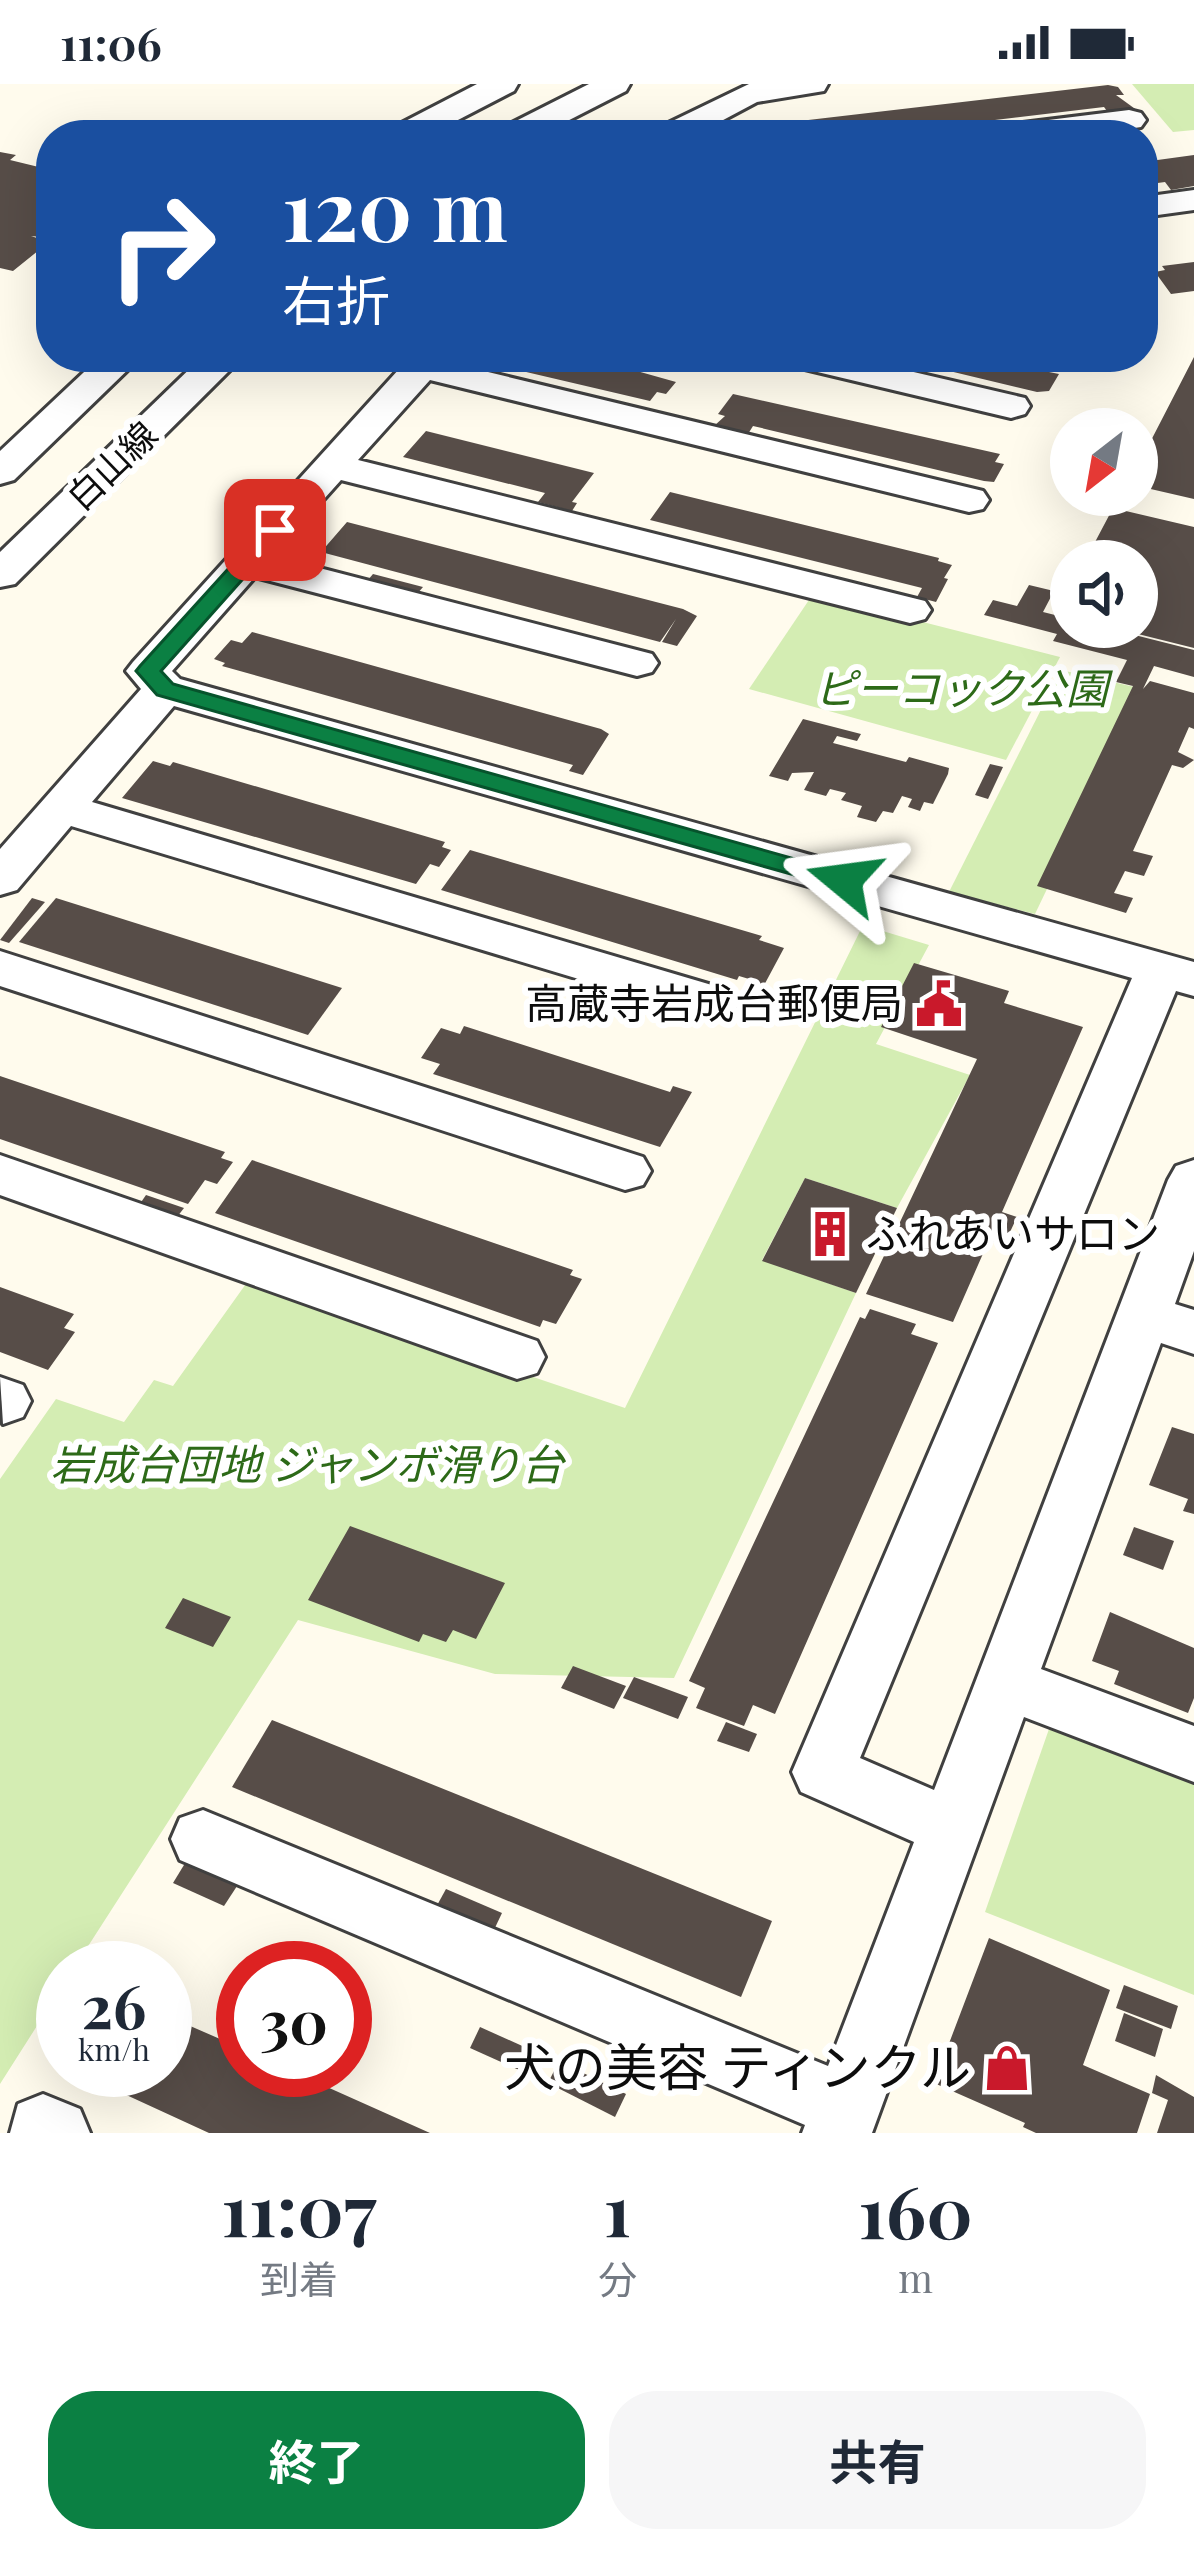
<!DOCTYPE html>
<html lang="ja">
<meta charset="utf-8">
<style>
body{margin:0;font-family:"Playfair Display","Noto Sans JP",serif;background:#f6f6f7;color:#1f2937;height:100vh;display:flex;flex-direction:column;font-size:45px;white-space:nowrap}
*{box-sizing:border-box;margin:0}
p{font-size:39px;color:#747a83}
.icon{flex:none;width:66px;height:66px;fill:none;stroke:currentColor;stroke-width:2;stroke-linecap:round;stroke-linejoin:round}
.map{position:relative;height:2049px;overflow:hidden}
.details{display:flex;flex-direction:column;background:#fff;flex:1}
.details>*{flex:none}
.guide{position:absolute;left:36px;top:36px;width:1122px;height:252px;border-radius:48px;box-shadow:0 12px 48px #0002;background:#1a4fa0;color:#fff;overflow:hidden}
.needle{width:78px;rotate:211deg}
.tools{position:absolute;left:1050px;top:324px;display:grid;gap:24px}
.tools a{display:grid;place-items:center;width:108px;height:108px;border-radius:50%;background:#fff;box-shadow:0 12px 48px #0002;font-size:60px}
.speed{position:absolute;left:36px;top:1857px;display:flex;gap:24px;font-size:60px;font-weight:700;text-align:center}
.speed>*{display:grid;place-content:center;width:156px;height:156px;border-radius:50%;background:#fff;box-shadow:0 12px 48px #0002;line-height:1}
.speed small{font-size:30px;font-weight:400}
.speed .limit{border:18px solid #d22;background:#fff;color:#111}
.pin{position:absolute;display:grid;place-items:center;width:102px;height:102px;color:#fff;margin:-51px;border-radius:24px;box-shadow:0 6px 18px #0006}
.me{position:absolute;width:132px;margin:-66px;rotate:286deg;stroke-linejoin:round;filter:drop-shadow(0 0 9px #0008)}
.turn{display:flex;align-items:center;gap:42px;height:252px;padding:0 48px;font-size:54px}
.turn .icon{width:156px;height:156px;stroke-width:2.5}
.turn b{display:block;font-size:84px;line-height:102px}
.eta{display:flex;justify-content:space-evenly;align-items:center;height:204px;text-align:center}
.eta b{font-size:72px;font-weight:700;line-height:84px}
.action{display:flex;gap:24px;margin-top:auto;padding:24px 48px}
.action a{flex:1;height:138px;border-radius:48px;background:#0b8043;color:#fff;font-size:48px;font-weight:700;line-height:138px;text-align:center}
.action a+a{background:#f6f6f7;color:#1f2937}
.status{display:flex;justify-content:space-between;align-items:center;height:84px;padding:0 60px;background:#fff;direction:ltr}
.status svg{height:33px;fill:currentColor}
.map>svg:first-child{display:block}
.green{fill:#d4edb3}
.building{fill:#574d48}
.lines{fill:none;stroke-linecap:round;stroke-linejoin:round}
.minor-casing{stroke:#404040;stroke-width:6}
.minor{fill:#fff;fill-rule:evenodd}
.route{fill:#0b8043;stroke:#07532c;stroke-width:3}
.labels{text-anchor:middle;stroke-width:12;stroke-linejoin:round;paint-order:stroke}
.far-street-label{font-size:36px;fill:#0d0d0d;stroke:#fff}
.park-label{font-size:42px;font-style:italic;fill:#2d6a18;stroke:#fff}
.poi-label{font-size:42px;fill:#0d0d0d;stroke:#fff;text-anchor:end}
.near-poi-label{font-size:51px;fill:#0d0d0d;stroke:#fff;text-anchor:end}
</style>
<div class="status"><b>11:06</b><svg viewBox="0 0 49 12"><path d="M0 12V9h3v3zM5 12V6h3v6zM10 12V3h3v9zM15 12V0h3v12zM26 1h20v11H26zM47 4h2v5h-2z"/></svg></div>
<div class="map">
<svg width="1194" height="2049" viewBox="0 0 1194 2049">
<rect width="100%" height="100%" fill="#fffbed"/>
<g class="green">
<path d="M 1132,0 L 1194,0 L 1194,46 L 1173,48 Z"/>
<path d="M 813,510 L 1060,573 L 1006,676 L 749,605 Z"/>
<path d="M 1061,586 L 1143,605 L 1035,830 L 949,808 Z"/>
<path d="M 863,841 L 929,861 L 876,960 L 970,991 L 897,1124 L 805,1094 L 762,1176 L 856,1209 L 674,1594 L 495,1590 L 298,1536 L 74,1884 L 63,1884 L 63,1901 L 0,2000 L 0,1395 L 56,1315 L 124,1338 L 154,1296 L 173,1302 L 248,1197 L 625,1324 Z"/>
<path d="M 1049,1645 L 1194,1700 L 1194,1911 L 985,1828 Z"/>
</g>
<g class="building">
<path d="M 1108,1 L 1118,3 L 1124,11 L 1116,11 L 1138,27 L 1110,31 L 1104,23 L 869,51 L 780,51 L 774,40 Z"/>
<path d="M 0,68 L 16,71 L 10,76 L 51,86 L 51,140 L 45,142 L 51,144 L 51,154 L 31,152 L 49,158 L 13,187 L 0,184 Z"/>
<path d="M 1194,71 L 1194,102 L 1171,106 L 1165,98 L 1143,101 L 1143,78 Z"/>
<path d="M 1194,178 L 1194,207 L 1171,210 L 1155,188 L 1165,186 L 1162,182 Z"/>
<path d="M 489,273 L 587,273 L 676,298 L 666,310 L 657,308 L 650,317 L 484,278 Z"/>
<path d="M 891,273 L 1008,273 L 1052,283 L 1049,288 L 1059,290 L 1049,307 L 1037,308 Z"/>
<path d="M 1194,273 L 1194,415 L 1142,403 L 1137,414 L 1137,387 L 1146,389 L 1154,374 L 1143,372 Z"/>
<path d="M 733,310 L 1000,370 L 995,378 L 1004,380 L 994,398 L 984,397 L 753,342 L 748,350 L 714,342 L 725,332 L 718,330 Z"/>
<path d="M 426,347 L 594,389 L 572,418 L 577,419 L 572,427 L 538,418 L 545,409 L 403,373 Z"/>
<path d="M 670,408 L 939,474 L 938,477 L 952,481 L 944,494 L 948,495 L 936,518 L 917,513 L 922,504 L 650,436 Z"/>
<path d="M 1113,424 L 1194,443 L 1194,564 L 1118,545 L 1137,543 L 1137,477 L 1085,477 Z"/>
<path d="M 347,438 L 683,525 L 697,532 L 677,562 L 662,558 L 676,535 L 660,558 L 321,468 Z"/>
<path d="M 373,490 L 423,503 L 417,510 L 367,497 Z"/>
<path d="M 1029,501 L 1054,507 L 1043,528 L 1071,535 L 1071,543 L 1103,543 L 1194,566 L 1194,593 L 1154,582 L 1143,605 L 1150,597 L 1194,609 L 1194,645 L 1189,643 L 1178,668 L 1194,676 L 1183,684 L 1172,681 L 1133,767 L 1153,772 L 1144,792 L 1125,787 L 1114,809 L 1133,814 L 1126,829 L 1037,802 L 1133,602 L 1116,598 L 1127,576 L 1053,557 L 1057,550 L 984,531 L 993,516 L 1017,522 Z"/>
<path d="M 252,548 L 601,645 L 609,650 L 583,691 L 569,687 L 573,681 L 222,582 L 225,579 L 214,575 L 231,556 L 242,559 Z"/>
<path d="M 803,635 L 861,650 L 857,657 L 837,652 L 833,659 L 906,678 L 909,673 L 949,684 L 948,690 L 933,720 L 924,718 L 920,727 L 908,723 L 912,715 L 902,712 L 893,729 L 883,727 L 876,738 L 857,733 L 862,722 L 841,716 L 846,709 L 830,705 L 826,712 L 804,706 L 814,688 L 792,689 L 788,697 L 769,692 Z"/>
<path d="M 153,677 L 170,682 L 173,678 L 445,758 L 442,763 L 451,766 L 439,783 L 430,780 L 416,800 L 122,714 Z"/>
<path d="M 990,680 L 1003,683 L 988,715 L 975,711 Z"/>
<path d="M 470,766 L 762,852 L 759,856 L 784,864 L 755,918 L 739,912 L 749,895 L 739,892 L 737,896 L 441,806 Z"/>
<path d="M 32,814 L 45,818 L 9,859 L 0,856 Z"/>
<path d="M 56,814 L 342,904 L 308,951 L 19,858 Z"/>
<path d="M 914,879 L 1009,907 L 1004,919 L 1083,943 L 1002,1128 L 1017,1133 L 1004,1161 L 989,1156 L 953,1238 L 866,1210 L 977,975 L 881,943 Z"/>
<path d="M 464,942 L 670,1008 L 673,1002 L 692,1008 L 660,1063 L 433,990 L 440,980 L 421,974 L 441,944 L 460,950 Z"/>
<path d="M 0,992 L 225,1068 L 221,1074 L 233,1078 L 217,1100 L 205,1096 L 188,1120 L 0,1055 Z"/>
<path d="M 252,1076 L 573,1186 L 570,1191 L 582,1195 L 556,1240 L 543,1236 L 540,1243 L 215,1129 Z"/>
<path d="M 805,1094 L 897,1124 L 856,1209 L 762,1177 Z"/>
<path d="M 146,1111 L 184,1124 L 174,1137 L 137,1124 Z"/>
<path d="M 0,1203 L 74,1230 L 64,1244 L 75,1248 L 48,1286 L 0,1268 Z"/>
<path d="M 870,1225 L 916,1240 L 911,1250 L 938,1259 L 775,1630 L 753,1621 L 744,1642 L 696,1624 L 705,1604 L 689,1597 L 860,1233 L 865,1235 Z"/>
<path d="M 1172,1343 L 1194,1350 L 1194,1430 L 1183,1427 L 1188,1415 L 1149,1401 Z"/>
<path d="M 350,1442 L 505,1499 L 476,1555 L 453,1546 L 446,1558 L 423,1550 L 419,1558 L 308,1516 Z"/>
<path d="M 1134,1443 L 1174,1457 L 1163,1486 L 1123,1471 Z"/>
<path d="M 183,1514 L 231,1533 L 213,1563 L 165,1544 Z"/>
<path d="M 1110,1528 L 1194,1564 L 1194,1614 L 1188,1629 L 1114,1600 L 1119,1587 L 1092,1577 Z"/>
<path d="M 573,1582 L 626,1602 L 614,1625 L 561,1604 Z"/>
<path d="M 634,1593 L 688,1613 L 678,1635 L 623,1614 Z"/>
<path d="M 272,1636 L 772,1837 L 741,1913 L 232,1703 Z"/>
<path d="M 726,1638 L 757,1650 L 749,1668 L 717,1657 Z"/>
<path d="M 187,1776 L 239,1799 L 224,1822 L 173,1799 Z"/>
<path d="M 446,1805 L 502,1829 L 492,1850 L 435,1825 Z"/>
<path d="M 989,1854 L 1110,1906 L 1083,1981 L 1150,2010 L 1137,2049 L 1036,2049 L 1023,2043 L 1025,2039 L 934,1999 Z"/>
<path d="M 1124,1901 L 1178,1922 L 1171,1945 L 1116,1924 Z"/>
<path d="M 1124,1929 L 1163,1945 L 1155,1973 L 1115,1957 Z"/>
<path d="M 165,1931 L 243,1965 L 243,1986 L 289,1986 L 430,2049 L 209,2049 L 72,1986 L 165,1986 Z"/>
<path d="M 480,1943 L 540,1970 L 530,1991 L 470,1964 Z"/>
<path d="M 559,1977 L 626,2010 L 615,2033 L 548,1999 Z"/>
<path d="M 1156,1991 L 1194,2013 L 1194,2049 L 1157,2049 L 1168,2016 L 1152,2009 Z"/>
</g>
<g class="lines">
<defs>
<g id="minor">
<path d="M 477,0 L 518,0 L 514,7 L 429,51 L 387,51 L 392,44 Z"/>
<path d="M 589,0 L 630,0 L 626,7 L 540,51 L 497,51 L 502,44 Z"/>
<path d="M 749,0 L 828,0 L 824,7 L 757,18 L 695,51 L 653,51 L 658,44 Z"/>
<path d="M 1129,26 L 1141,29 L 1146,36 L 1141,43 L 1088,51 L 990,51 L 1007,41 Z"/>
<path d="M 1194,106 L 1194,126 L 1143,133 L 1143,113 Z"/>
<path d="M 100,273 L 141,273 L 14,396 L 0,400 L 0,367 Z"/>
<path d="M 202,273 L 243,273 L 15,500 L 0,503 L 0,468 Z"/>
<path d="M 410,273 L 449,273 L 446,278 L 983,407 L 989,416 L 983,425 L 969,428 L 430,296 L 358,376 L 925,517 L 931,526 L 925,535 L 910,539 L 341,396 L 273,472 L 652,570 L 658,579 L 652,588 L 637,592 L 255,493 L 172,587 L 180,595 L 1194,878 L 1194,912 L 1176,907 L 860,1674 L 934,1706 L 1168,1096 L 1176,1082 L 1194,1076 L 1194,1167 L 1175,1220 L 1194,1226 L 1194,1270 L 1161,1259 L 1041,1585 L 1194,1642 L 1194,1698 L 1024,1633 L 872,2049 L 802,2049 L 805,2041 L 180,1776 L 171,1755 L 180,1734 L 203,1726 L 828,1982 L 914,1758 L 801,1708 L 792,1688 L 1132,894 L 174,622 L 92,718 L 732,907 L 740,919 L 732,931 L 715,936 L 71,742 L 17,806 L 0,811 L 0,765 L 141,605 L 126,587 L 133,578 Z"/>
<path d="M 782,273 L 849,273 L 1025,314 L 1030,322 L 1025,330 L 1011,334 L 788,281 Z"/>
<path d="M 0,867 L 643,1073 L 651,1087 L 643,1101 L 625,1106 L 0,902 Z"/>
<path d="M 0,1071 L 537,1257 L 545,1273 L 537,1289 L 517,1295 L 0,1111 Z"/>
<path d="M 0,1293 L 23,1301 L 31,1317 L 23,1333 L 3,1340 Z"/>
<path d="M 43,2010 L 80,2025 L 90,2049 L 10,2049 L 18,2020 Z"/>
</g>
</defs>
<use href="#minor" class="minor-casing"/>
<use href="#minor" class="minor"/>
</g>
<path class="route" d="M 275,439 L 286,446 L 283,450 L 161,587 L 173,600 L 852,791 L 856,796 L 852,802 L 844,805 L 157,611 L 136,587 L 140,582 L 268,441 Z"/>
<defs>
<symbol id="civic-bare" viewBox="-9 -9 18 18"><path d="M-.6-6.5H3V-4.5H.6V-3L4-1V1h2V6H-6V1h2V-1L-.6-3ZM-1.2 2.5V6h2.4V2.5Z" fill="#c9192b" stroke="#fff" stroke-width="2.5" paint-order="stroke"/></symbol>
<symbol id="building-bare" viewBox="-9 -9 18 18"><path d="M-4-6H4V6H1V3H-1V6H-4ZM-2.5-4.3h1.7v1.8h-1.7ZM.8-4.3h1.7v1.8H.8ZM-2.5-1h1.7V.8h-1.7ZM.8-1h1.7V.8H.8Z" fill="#c9192b" stroke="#fff" stroke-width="2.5" paint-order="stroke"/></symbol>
<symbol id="shop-bare" viewBox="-9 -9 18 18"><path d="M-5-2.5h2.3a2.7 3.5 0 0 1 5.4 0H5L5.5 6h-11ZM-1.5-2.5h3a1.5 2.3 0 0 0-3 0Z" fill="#c9192b" stroke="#fff" stroke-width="2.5" paint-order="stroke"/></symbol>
</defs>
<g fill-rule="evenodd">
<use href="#civic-bare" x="906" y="887" width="66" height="66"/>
<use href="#building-bare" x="797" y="1117" width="66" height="66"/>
<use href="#shop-bare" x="974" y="1951" width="66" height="66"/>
</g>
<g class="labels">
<g class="far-street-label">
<text transform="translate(112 382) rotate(-44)" y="13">白山線</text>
</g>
<g class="park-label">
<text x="961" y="620">ピーコック公園</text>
<text x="307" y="1396">岩成台団地 ジャンボ滑り台</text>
</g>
<g class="poi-label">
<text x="903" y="935">高蔵寺岩成台郵便局</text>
<text x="866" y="1165" text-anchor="start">ふれあいサロン</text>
</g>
<g class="near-poi-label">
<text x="971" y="2002">犬の美容 ティンクル</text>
</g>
</g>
</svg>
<div class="tools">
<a><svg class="needle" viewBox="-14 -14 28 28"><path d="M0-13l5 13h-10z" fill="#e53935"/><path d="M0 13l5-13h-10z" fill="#747a83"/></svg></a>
<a><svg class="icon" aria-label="sound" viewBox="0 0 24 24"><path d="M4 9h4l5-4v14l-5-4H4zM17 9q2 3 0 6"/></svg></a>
</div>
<div class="speed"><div>26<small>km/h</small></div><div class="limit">30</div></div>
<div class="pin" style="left:275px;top:446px;background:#d93025"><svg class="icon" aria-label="arrive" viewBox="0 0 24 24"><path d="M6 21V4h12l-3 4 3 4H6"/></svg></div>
<svg class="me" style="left:844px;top:796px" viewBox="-20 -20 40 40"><path d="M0-17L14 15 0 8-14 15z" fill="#0b8043" stroke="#fff" stroke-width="4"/></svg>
<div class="guide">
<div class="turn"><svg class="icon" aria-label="right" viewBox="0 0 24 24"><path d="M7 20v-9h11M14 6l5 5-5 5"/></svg><div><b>120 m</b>右折</div></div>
</div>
</div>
<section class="details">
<div class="eta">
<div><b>11:07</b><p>到着</p></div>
<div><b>1</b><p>分</p></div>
<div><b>160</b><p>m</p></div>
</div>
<div class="action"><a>終了</a><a>共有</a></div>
</section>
